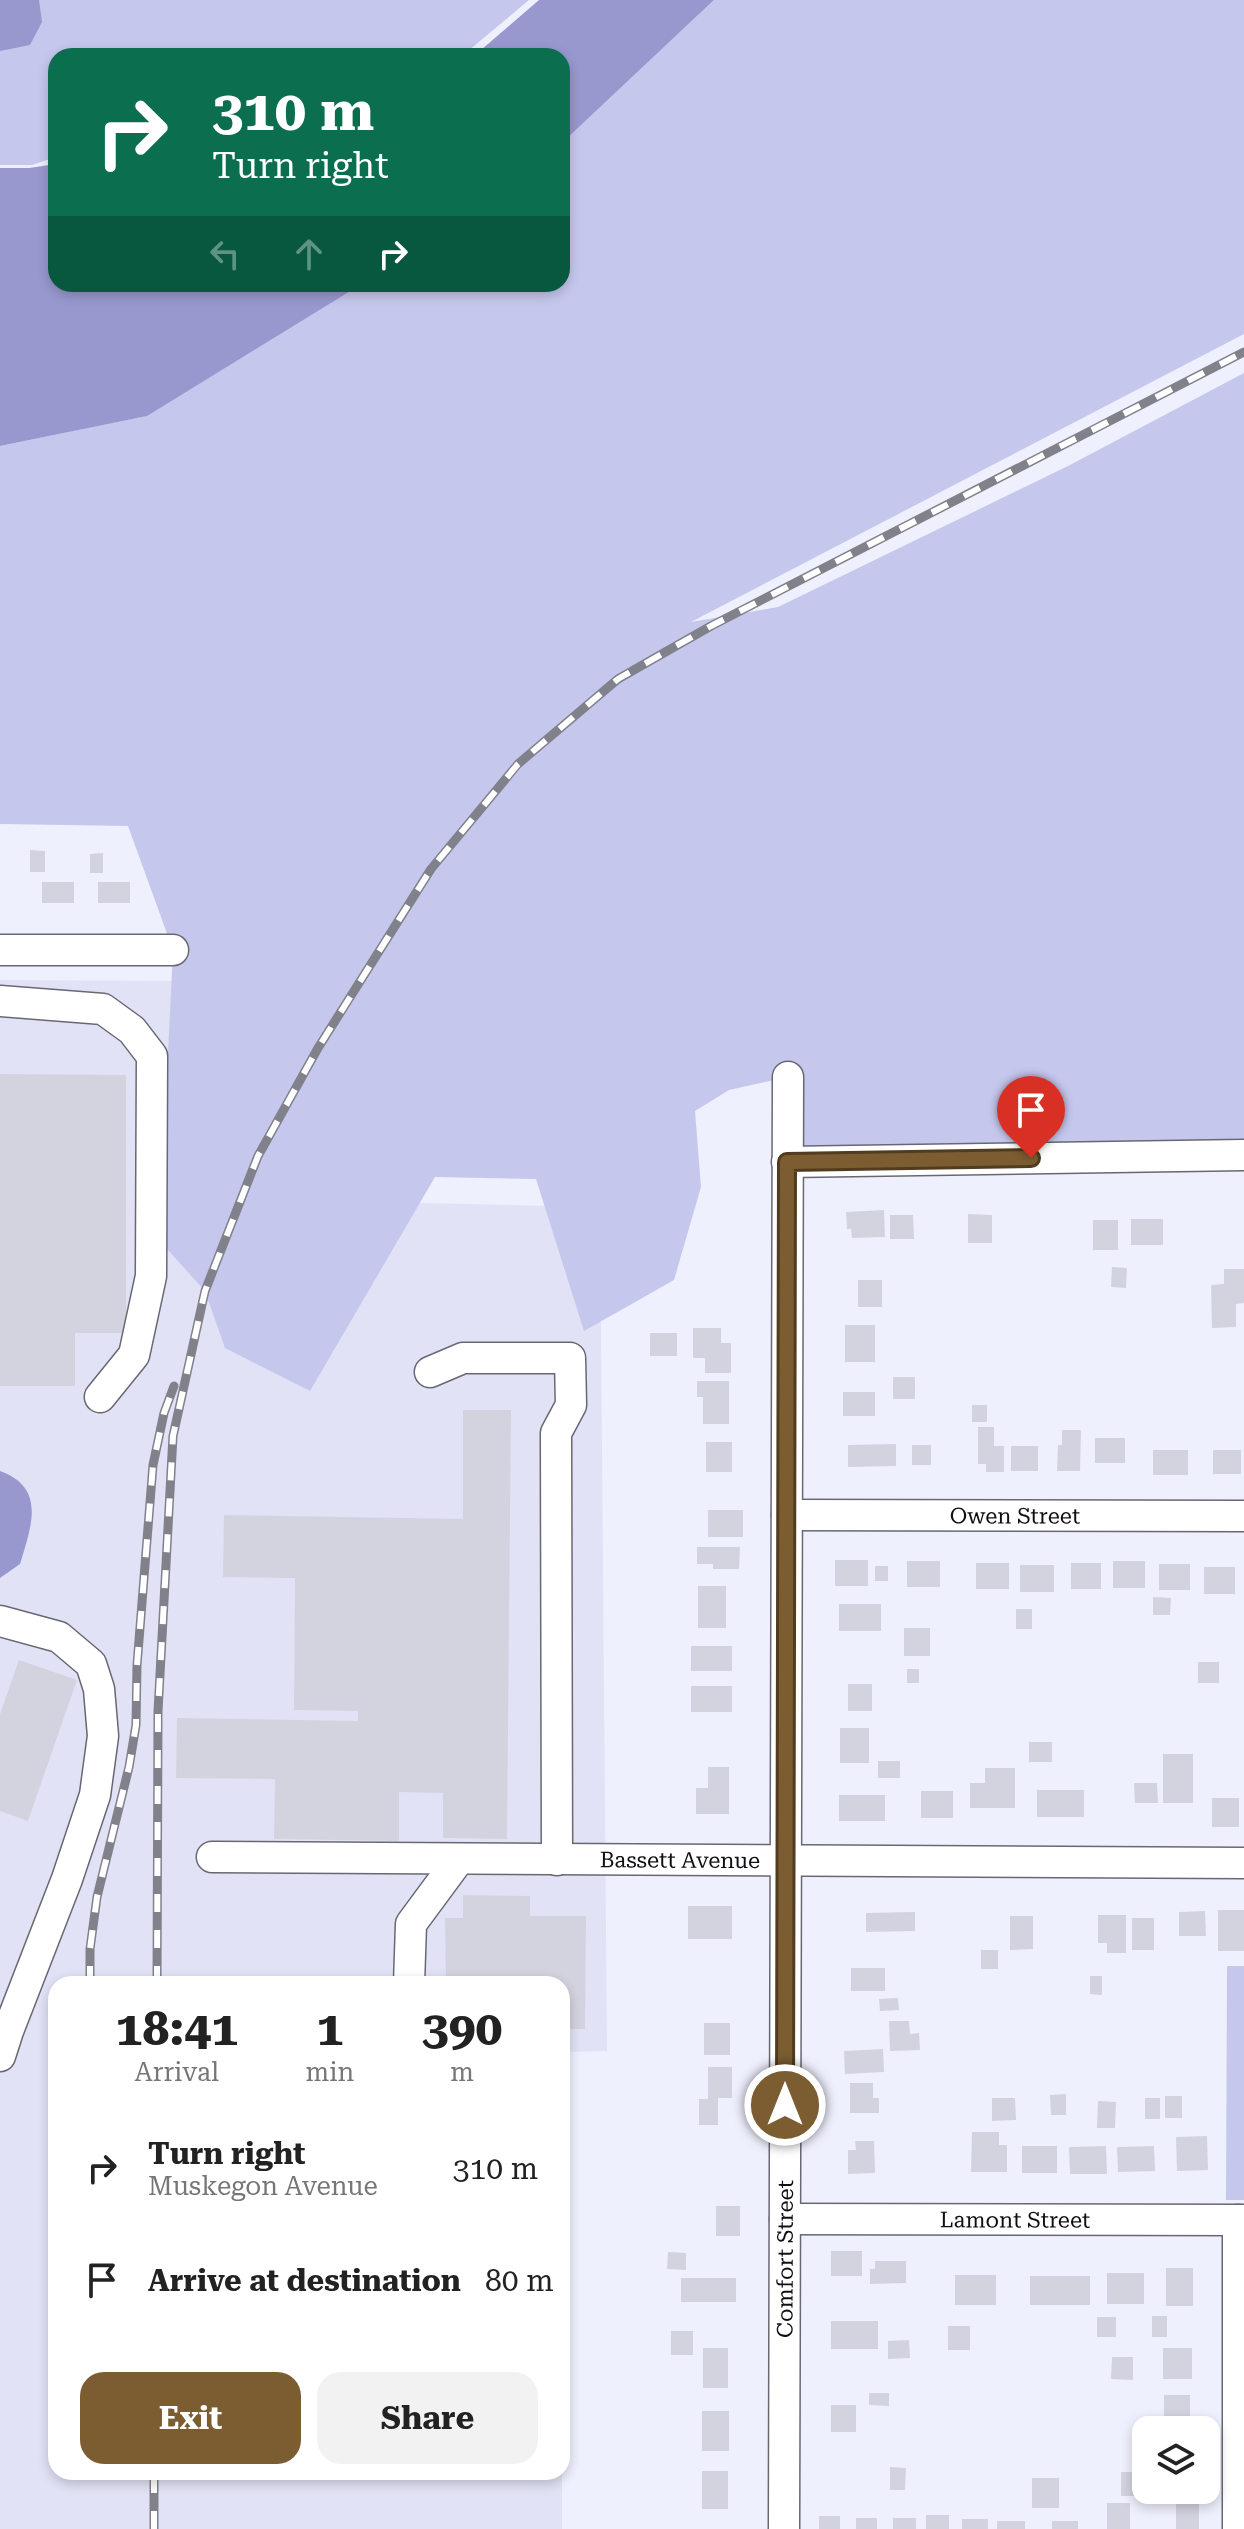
<!DOCTYPE html>
<style>
body{margin:0;font-family:"Roboto Serif",serif;background:#f2f2f2;color:#222;height:100vh;display:flex;flex-direction:column;font-size:30px;white-space:nowrap}
*{box-sizing:border-box;margin:0}
p{font-size:26px;color:#767676}
.icon{flex:none;width:44px;height:44px;fill:none;stroke:currentColor;stroke-width:2;stroke-linecap:round;stroke-linejoin:round}
.map{position:relative;flex:1;overflow:hidden}
.drawer{position:absolute;left:48px;top:1976px;width:522px;height:504px;display:flex;flex-direction:column;background:#fff;border-radius:24px;box-shadow:0 4px 12px #0003}
.drawer>*{flex:none}
.guide{position:absolute;left:48px;top:48px;width:522px;height:244px;border-radius:24px;box-shadow:0 4px 12px #0003;background:#0b6e4f;color:#fff;overflow:hidden}
.fabs{position:absolute;left:1132px;top:2416px;display:grid;gap:16px}
.fabs a{display:grid;place-items:center;width:88px;height:88px;border-radius:16px;background:#fff;box-shadow:0 4px 12px #0003;font-size:40px}
.pin{position:absolute;display:grid;place-items:center;width:68px;height:68px;color:#fff;margin:-82px -34px;border-radius:50% 50% 50% 0;rotate:-45deg;box-shadow:0 0 8px #0007}
.pin .icon{rotate:45deg}
.me{position:absolute;width:88px;margin:-44px;rotate:0deg;stroke-linejoin:round;filter:drop-shadow(0 0 6px #0008)}
.turn{display:flex;align-items:center;gap:28px;height:168px;padding:0 32px;font-size:36px}
.turn .icon{width:104px;height:104px;stroke-width:2.5}
.turn b{display:block;font-size:56px;line-height:68px}
.lanes{display:flex;align-items:center;height:76px;padding:0 32px;background:#0003;justify-content:center;gap:40px;direction:ltr}
.lanes .off{opacity:.35}
.eta{display:flex;justify-content:space-evenly;align-items:center;height:136px;text-align:center}
.eta b{font-size:48px;font-weight:700;line-height:56px}
.action{display:flex;gap:16px;margin-top:auto;padding:16px 32px}
.action a{flex:1;height:92px;border-radius:24px;background:#7c5d32;color:#fff;font-size:32px;font-weight:700;line-height:92px;text-align:center}
.action a+a{background:#f2f2f2;color:#222}
ul{padding:0;list-style:none}
li{display:flex;align-items:center;gap:24px;height:112px;padding:0 32px}
li div{flex:1}
li b{display:block;font-size:30px}
li em{font-style:normal}
.map>svg:first-child{display:block}
.built{fill:#e1e2f5}
.green{fill:#c6c7ed}
.water{fill:#9898cf}
.building{fill:#d3d3e0}
.lines{fill:none;stroke-linecap:round;stroke-linejoin:round}
.minor-casing{stroke:#686873;stroke-width:33}
.minor{stroke:#fff;stroke-width:30}
.rail-casing{stroke:#80818a;stroke-width:9}
.rail{stroke:#fff;stroke-width:6;stroke-dasharray:18;stroke-linecap:butt}
.route-casing{stroke:#513c20;stroke-width:20}
.route{stroke:#7c5d32;stroke-width:14}
.labels{text-anchor:middle;stroke-width:7;stroke-linejoin:round;paint-order:stroke}
.street-label{font-size:22px;fill:#0e0f13;stroke:#fff}
</style>
<div class="map">
<svg width="1244" height="2529" viewBox="0 0 1244 2529">
<rect width="100%" height="100%" fill="#eff0fd"/>
<path class="built" d="M 0,980 L 172,981 L 162,1197 L 600,1207 L 607,2051 L 563,2052 L 562,2175 L 562,1984 L 56,1984 L 56,2472 L 562,2472 L 562,2529 L 0,2529 Z"/>
<g class="green">
<path d="M 0,0 L 529,0 L 462,56 L 56,56 L 56,157 L 32,165 L 0,165 Z"/>
<path d="M 714,0 L 1244,0 L 1244,334 L 691,622 L 778,607 L 1068,466 L 1244,373 L 1244,1155 L 787,1162 L 788,1077 L 729,1090 L 695,1111 L 701,1187 L 674,1280 L 584,1331 L 536,1179 L 435,1177 L 310,1391 L 225,1348 L 205,1291 L 159,1240 L 173,950 L 128,826 L 0,824 L 0,446 L 146,416 L 362,284 L 562,284 L 562,143 Z"/>
<path d="M 1227,1966 L 1244,1966 L 1244,2200 L 1226,2200 Z"/>
</g>
<g class="water">
<path d="M 0,0 L 39,0 L 42,22 L 30,45 L 0,51 Z"/>
<path d="M 539,0 L 714,0 L 562,143 L 562,56 L 474,56 Z"/>
<path d="M 56,164 L 56,284 L 362,284 L 147,416 L 0,446 L 0,168 L 29,168 Z"/>
<path d="M 0,1471 C 47,1488 31,1527 20,1564 L 0,1578 Z"/>
</g>
<g class="building">
<path d="M 30,850 L 45,851 L 45,872 L 30,872 Z"/>
<path d="M 103,853 L 103,873 L 90,873 L 90,854 Z"/>
<rect x="42" y="882" width="32" height="21"/>
<rect x="98" y="882" width="32" height="21"/>
<path d="M 0,1074 L 126,1075 L 126,1333 L 75,1333 L 75,1386 L 0,1386 Z"/>
<path d="M 884,1210 L 885,1237 L 852,1238 L 851,1229 L 847,1229 L 846,1212 Z"/>
<path d="M 968,1214 L 992,1215 L 992,1243 L 968,1243 Z"/>
<path d="M 890,1215 L 913,1215 L 914,1239 L 890,1239 Z"/>
<rect x="1131" y="1219" width="32" height="26"/>
<rect x="1093" y="1220" width="25" height="30"/>
<path d="M 1112,1267 L 1127,1268 L 1126,1288 L 1111,1287 Z"/>
<path d="M 1224,1269 L 1244,1269 L 1244,1303 L 1236,1304 L 1236,1327 L 1212,1328 L 1211,1285 L 1224,1284 Z"/>
<rect x="858" y="1280" width="24" height="27"/>
<rect x="845" y="1325" width="30" height="37"/>
<path d="M 693,1328 L 721,1328 L 721,1343 L 731,1343 L 731,1373 L 705,1373 L 705,1358 L 693,1358 Z"/>
<rect x="650" y="1333" width="27" height="23"/>
<rect x="893" y="1377" width="22" height="22"/>
<path d="M 697,1381 L 729,1381 L 729,1424 L 703,1424 L 703,1397 L 697,1397 Z"/>
<rect x="843" y="1392" width="32" height="24"/>
<rect x="972" y="1405" width="15" height="17"/>
<path d="M 463,1410 L 511,1410 L 507,1839 L 443,1838 L 443,1793 L 399,1792 L 399,1841 L 274,1839 L 275,1779 L 176,1778 L 177,1718 L 358,1721 L 358,1711 L 294,1710 L 295,1578 L 223,1577 L 224,1515 L 463,1519 Z"/>
<path d="M 978,1427 L 994,1427 L 994,1446 L 1004,1446 L 1004,1472 L 986,1472 L 986,1464 L 978,1464 Z"/>
<path d="M 1062,1430 L 1081,1430 L 1080,1471 L 1057,1471 L 1058,1445 L 1062,1445 Z"/>
<rect x="1095" y="1438" width="30" height="25"/>
<rect x="706" y="1442" width="26" height="30"/>
<path d="M 896,1444 L 896,1466 L 848,1467 L 848,1445 Z"/>
<rect x="912" y="1445" width="19" height="20"/>
<rect x="1011" y="1446" width="27" height="25"/>
<rect x="1153" y="1450" width="35" height="25"/>
<rect x="1213" y="1450" width="28" height="24"/>
<rect x="708" y="1510" width="35" height="27"/>
<path d="M 697,1547 L 740,1547 L 739,1569 L 713,1569 L 713,1564 L 697,1564 Z"/>
<rect x="835" y="1560" width="33" height="26"/>
<rect x="907" y="1561" width="33" height="26"/>
<rect x="1113" y="1561" width="32" height="27"/>
<rect x="976" y="1563" width="33" height="26"/>
<rect x="1071" y="1563" width="30" height="26"/>
<rect x="1159" y="1564" width="31" height="26"/>
<rect x="1020" y="1565" width="34" height="27"/>
<rect x="875" y="1566" width="13" height="15"/>
<rect x="1204" y="1567" width="31" height="27"/>
<rect x="698" y="1586" width="28" height="42"/>
<path d="M 1153,1597 L 1171,1598 L 1170,1615 L 1153,1615 Z"/>
<rect x="839" y="1604" width="42" height="27"/>
<rect x="1016" y="1609" width="16" height="20"/>
<rect x="904" y="1628" width="26" height="28"/>
<rect x="691" y="1646" width="41" height="25"/>
<path d="M 19,1660 L 77,1680 L 28,1821 L 0,1811 L 0,1714 Z"/>
<rect x="1198" y="1662" width="21" height="21"/>
<rect x="907" y="1669" width="12" height="14"/>
<rect x="848" y="1684" width="24" height="27"/>
<rect x="691" y="1686" width="41" height="26"/>
<rect x="840" y="1728" width="29" height="35"/>
<rect x="1029" y="1742" width="23" height="20"/>
<rect x="1163" y="1754" width="30" height="49"/>
<rect x="878" y="1761" width="22" height="17"/>
<path d="M 708,1767 L 729,1767 L 729,1814 L 696,1814 L 696,1788 L 708,1788 Z"/>
<path d="M 985,1768 L 1015,1768 L 1015,1808 L 970,1808 L 970,1783 L 985,1783 Z"/>
<path d="M 1134,1783 L 1157,1783 L 1158,1803 L 1135,1803 Z"/>
<rect x="1037" y="1790" width="47" height="27"/>
<rect x="921" y="1791" width="32" height="27"/>
<rect x="839" y="1795" width="46" height="26"/>
<rect x="1212" y="1798" width="27" height="29"/>
<path d="M 463,1895 L 530,1896 L 530,1916 L 586,1916 L 585,2029 L 562,2029 L 562,1984 L 446,1984 L 445,1918 L 463,1918 Z"/>
<rect x="688" y="1906" width="44" height="33"/>
<rect x="1218" y="1910" width="26" height="41"/>
<path d="M 1205,1911 L 1206,1936 L 1179,1936 L 1179,1912 Z"/>
<path d="M 915,1912 L 915,1931 L 866,1932 L 866,1913 Z"/>
<path d="M 1098,1915 L 1126,1915 L 1126,1953 L 1107,1953 L 1107,1943 L 1098,1943 Z"/>
<path d="M 1010,1916 L 1033,1916 L 1033,1949 L 1010,1950 Z"/>
<rect x="1132" y="1918" width="22" height="32"/>
<rect x="981" y="1950" width="17" height="19"/>
<rect x="851" y="1968" width="34" height="23"/>
<path d="M 1090,1976 L 1102,1976 L 1102,1995 L 1090,1994 Z"/>
<path d="M 898,1998 L 899,2010 L 880,2011 L 879,1999 Z"/>
<path d="M 889,2021 L 909,2021 L 910,2034 L 919,2033 L 920,2050 L 890,2051 Z"/>
<rect x="704" y="2023" width="26" height="32"/>
<path d="M 883,2049 L 884,2072 L 845,2074 L 844,2051 Z"/>
<path d="M 708,2067 L 732,2067 L 732,2098 L 718,2098 L 718,2125 L 699,2125 L 699,2099 L 708,2099 Z"/>
<path d="M 850,2083 L 873,2083 L 873,2098 L 879,2098 L 879,2113 L 850,2113 Z"/>
<path d="M 1066,2094 L 1066,2115 L 1051,2115 L 1050,2095 Z"/>
<rect x="1165" y="2096" width="17" height="22"/>
<path d="M 992,2098 L 1015,2098 L 1016,2120 L 992,2121 Z"/>
<rect x="1145" y="2098" width="15" height="21"/>
<path d="M 1098,2101 L 1116,2102 L 1115,2128 L 1097,2128 Z"/>
<path d="M 972,2132 L 999,2132 L 999,2145 L 1007,2145 L 1007,2172 L 971,2172 Z"/>
<path d="M 1207,2136 L 1208,2170 L 1177,2171 L 1176,2137 Z"/>
<path d="M 855,2141 L 874,2141 L 875,2173 L 848,2174 L 848,2150 L 856,2150 Z"/>
<rect x="1022" y="2146" width="35" height="27"/>
<path d="M 1106,2146 L 1107,2174 L 1070,2174 L 1069,2147 Z"/>
<path d="M 1154,2146 L 1155,2171 L 1118,2172 L 1117,2147 Z"/>
<rect x="716" y="2206" width="24" height="30"/>
<rect x="831" y="2251" width="31" height="25"/>
<path d="M 668,2252 L 686,2253 L 686,2270 L 667,2269 Z"/>
<path d="M 875,2261 L 906,2261 L 906,2283 L 870,2284 L 870,2269 L 875,2269 Z"/>
<rect x="1166" y="2268" width="27" height="38"/>
<rect x="1107" y="2273" width="37" height="31"/>
<rect x="955" y="2275" width="41" height="30"/>
<rect x="1030" y="2276" width="60" height="29"/>
<rect x="681" y="2278" width="55" height="24"/>
<rect x="1152" y="2316" width="15" height="21"/>
<rect x="1097" y="2317" width="19" height="20"/>
<rect x="831" y="2321" width="47" height="28"/>
<rect x="948" y="2326" width="22" height="24"/>
<rect x="671" y="2331" width="22" height="24"/>
<path d="M 909,2340 L 910,2358 L 888,2359 L 888,2341 Z"/>
<rect x="703" y="2348" width="25" height="40"/>
<rect x="1163" y="2348" width="29" height="31"/>
<path d="M 1112,2357 L 1133,2357 L 1133,2380 L 1111,2379 Z"/>
<path d="M 869,2393 L 889,2393 L 889,2406 L 869,2405 Z"/>
<rect x="1164" y="2395" width="26" height="30"/>
<rect x="831" y="2405" width="25" height="27"/>
<rect x="702" y="2411" width="27" height="40"/>
<path d="M 1139,2419 L 1160,2419 L 1160,2430 L 1139,2433 Z"/>
<path d="M 890,2467 L 906,2468 L 905,2490 L 890,2490 Z"/>
<rect x="702" y="2471" width="26" height="38"/>
<rect x="1121" y="2472" width="16" height="24"/>
<rect x="1032" y="2478" width="27" height="30"/>
<rect x="1176" y="2498" width="23" height="31"/>
<rect x="1107" y="2503" width="23" height="26"/>
<rect x="926" y="2515" width="23" height="14"/>
<rect x="819" y="2516" width="21" height="13"/>
<rect x="856" y="2518" width="21" height="11"/>
<rect x="893" y="2518" width="23" height="11"/>
<rect x="962" y="2519" width="26" height="10"/>
<rect x="997" y="2521" width="28" height="8"/>
<rect x="1052" y="2521" width="26" height="8"/>
</g>
<g class="lines">
<defs>
<g id="minor">
<path d="M 0,950 L 173,950"/>
<path d="M 0,1001 L 103,1009 L 132,1030 L 152,1056 L 151,1276 L 134,1355 L 100,1397"/>
<path d="M 787,1162 L 1244,1155"/>
<path d="M 430,1372 L 463,1358 L 570,1358 L 571,1405 L 556,1433 L 557,1860"/>
<path id="s1" d="M 787,1515 L 1244,1516"/>
<path d="M 0,1621 L 59,1637 L 91,1664 L 99,1689 L 103,1736 L 95,1795 L 67,1879 L 8,2031 L 0,2056"/>
<path id="s2" d="M 212,1857 L 1244,1863"/>
<path d="M 409,1984 L 411,1924 L 459,1859"/>
<path id="s3" d="M 785,2219 L 1244,2220"/>
<path d="M 1238,2220 L 1238,2529"/>
<path id="s4" d="M 784,2529 L 788,1077"/>
</g>
</defs>
<use href="#minor" class="minor-casing"/>
<use href="#minor" class="minor"/>
<defs>
<g id="rail">
<path d="M 90,1984 L 90,1949 L 97,1897 L 129,1767 L 136,1725 L 137,1665 L 153,1465 L 164,1413 L 174,1386"/>
<path d="M 157,1984 L 158,1711 L 173,1436 L 205,1291 L 258,1156 L 318,1048 L 431,869 L 518,764 L 618,679 L 711,626 L 1244,352"/>
<path d="M 154,2529 L 154,2472"/>
</g>
</defs>
<use href="#rail" class="rail-casing"/>
<use href="#rail" class="rail"/>
</g>
<g class="lines">
<defs>
<path id="route" d="M 785,2105 L 787,1162 L 1031,1158"/>
</defs>
<use href="#route" class="route-casing"/>
<use href="#route" class="route"/>
</g>
<g class="labels">
<g class="street-label">
<text dy="8" stroke="none"><textPath href="#s1" startOffset="228">Owen Street</textPath></text>
<text dy="8" stroke="none"><textPath href="#s2" startOffset="468">Bassett Avenue</textPath></text>
<text dy="8" stroke="none"><textPath href="#s3" startOffset="230">Lamont Street</textPath></text>
<text dy="8" stroke="none"><textPath href="#s4" startOffset="270">Comfort Street</textPath></text>
</g>
</g>
</svg>
<div class="fabs">
<a><svg class="icon" aria-label="layers" viewBox="0 0 24 24"><path d="M12 4l9 5-9 5-9-5zM3 14l9 5 9-5"/></svg></a>
</div>
<div class="pin" style="left:1031px;top:1158px;background:#d93025"><svg class="icon" aria-label="arrive" viewBox="0 0 24 24"><path d="M6 21V4h12l-3 4 3 4H6"/></svg></div>
<svg class="me" style="left:785px;top:2105px" viewBox="-20 -20 40 40"><circle r="17" fill="#7c5d32" stroke="#fff" stroke-width="3"/><path d="M0-11L8 9 0 5-8 9z" fill="#fff"/></svg>
<div class="guide">
<div class="turn"><svg class="icon" aria-label="right" viewBox="0 0 24 24"><path d="M7 20v-9h11M14 6l5 5-5 5"/></svg><div><b>310 m</b>Turn right</div></div>
<div class="lanes"><svg class="icon off" aria-label="left" viewBox="0 0 24 24"><path d="M17 20v-9H6M10 6l-5 5 5 5"/></svg><svg class="icon off" aria-label="ahead" viewBox="0 0 24 24"><path d="M12 20V5M6 11l6-6 6 6"/></svg><svg class="icon" aria-label="right" viewBox="0 0 24 24"><path d="M7 20v-9h11M14 6l5 5-5 5"/></svg></div>
</div>
<section class="drawer">
<div class="eta">
<div><b>18:41</b><p>Arrival</p></div>
<div><b>1</b><p>min</p></div>
<div><b>390</b><p>m</p></div>
</div>
<ul>
<li><svg class="icon" aria-label="right" viewBox="0 0 24 24"><path d="M7 20v-9h11M14 6l5 5-5 5"/></svg><div><b>Turn right</b><p>Muskegon Avenue</p></div><em>310 m</em></li>
<li><svg class="icon" aria-label="arrive" viewBox="0 0 24 24"><path d="M6 21V4h12l-3 4 3 4H6"/></svg><div><b>Arrive at destination</b></div><em>80 m</em></li>
</ul>
<div class="action"><a>Exit</a><a>Share</a></div>
</section>
</div>
